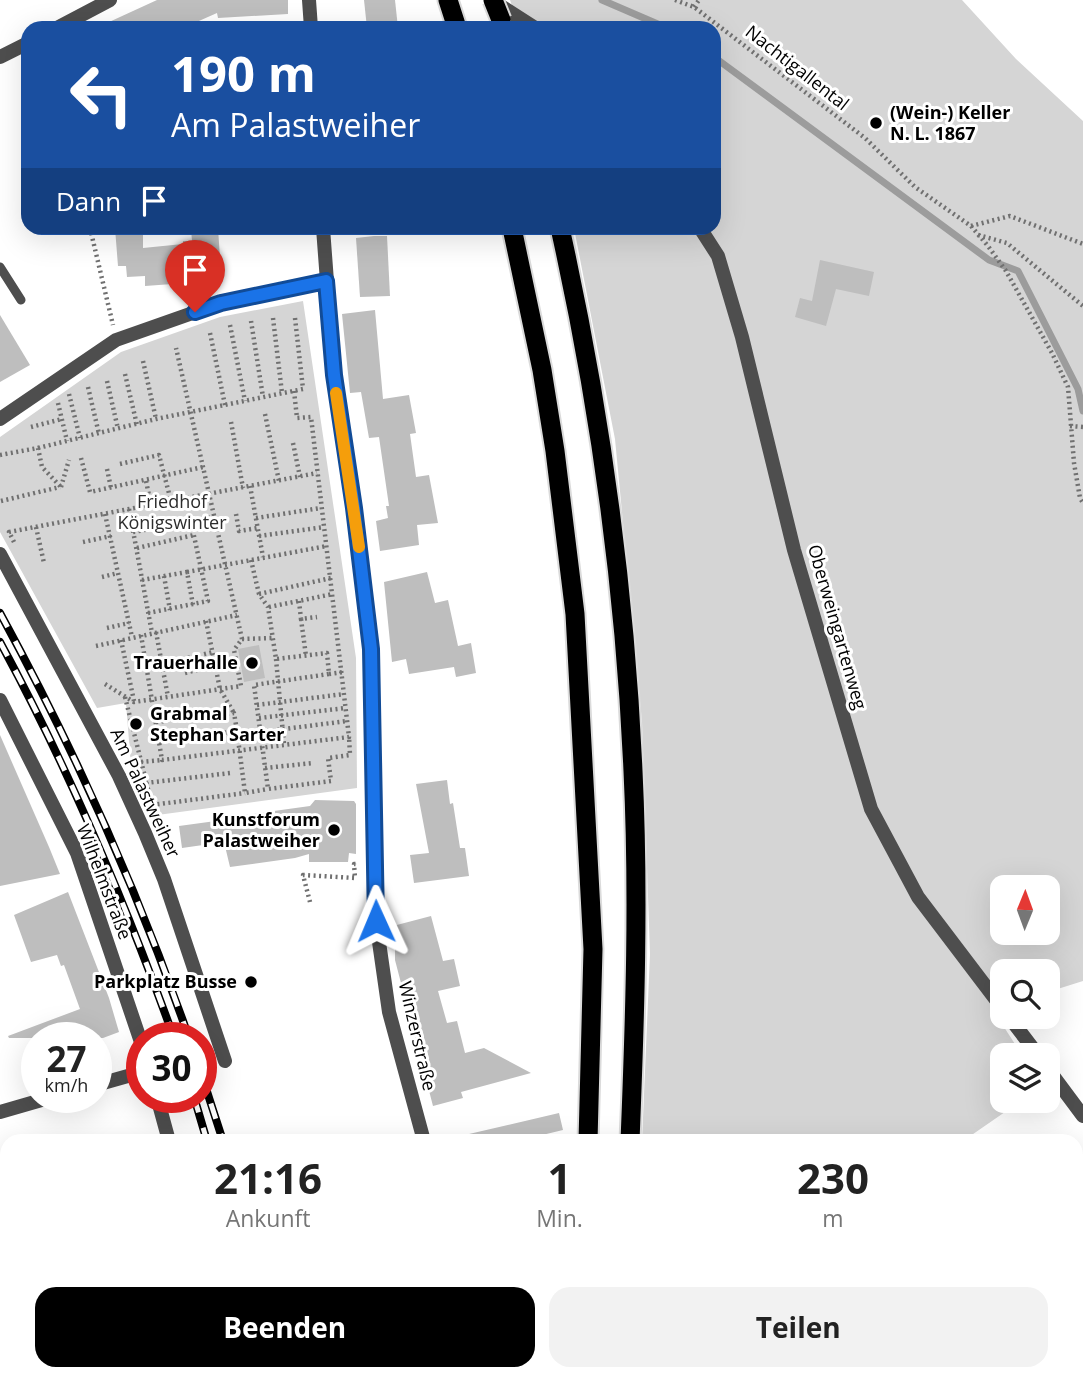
<!DOCTYPE html>
<html lang="de">
<meta charset="utf-8">
<style>
body{margin:0;font-family:"Open Sans",sans-serif;background:#f2f2f2;color:#222;height:100vh;display:flex;flex-direction:column;font-size:26px;white-space:nowrap}
*{box-sizing:border-box;margin:0}
p{font-size:23px;color:#767676}
.icon{flex:none;width:38px;height:38px;fill:none;stroke:currentColor;stroke-width:2;stroke-linecap:round;stroke-linejoin:round}
.map{position:relative;flex:1;overflow:hidden}
.sheet{position:absolute;left:0px;top:1134px;width:1083px;height:247px;display:flex;flex-direction:column;background:#fff;border-radius:21px 21px 0 0;box-shadow:0 7px 28px #0002}
.sheet>*{flex:none}
.hud{position:absolute;left:21px;top:21px;width:700px;height:214px;border-radius:21px;box-shadow:0 7px 28px #0002;background:#1a4fa0;color:#fff;overflow:hidden}
.needle{width:46px;rotate:1deg}
.tools{position:absolute;left:990px;top:875px;display:grid;gap:14px}
.tools a{display:grid;place-items:center;width:70px;height:70px;border-radius:14px;background:#fff;box-shadow:0 7px 28px #0002;font-size:35px}
.speed{position:absolute;left:21px;top:1022px;display:flex;gap:14px;font-size:35px;font-weight:700;text-align:center}
.speed>*{display:grid;place-content:center;width:91px;height:91px;border-radius:50%;background:#fff;box-shadow:0 7px 28px #0002;line-height:1}
.speed small{font-size:18px;font-weight:400}
.speed .limit{border:10px solid #d22;background:#fff;color:#111}
.pin{position:absolute;display:grid;place-items:center;width:60px;height:60px;color:#fff;margin:-72px -30px;border-radius:50% 50% 50% 0;rotate:-45deg;box-shadow:0 0 7px #0007}
.pin .icon{rotate:45deg}
.me{position:absolute;width:77px;margin:-38px;rotate:359deg;stroke-linejoin:round;filter:drop-shadow(0 0 5px #0008)}
.turn{display:flex;align-items:center;gap:24px;height:147px;padding:0 35px;font-size:32px}
.turn .icon{width:91px;height:91px;stroke-width:2.5}
.turn b{display:block;font-size:49px;line-height:60px}
.then{display:flex;align-items:center;height:66px;padding:0 35px;background:#0003;gap:14px;font-size:26px}
.eta{display:flex;justify-content:space-evenly;align-items:center;height:119px;text-align:center}
.eta b{font-size:42px;font-weight:700;line-height:49px}
.button{display:flex;gap:14px;margin-top:auto;padding:14px 35px}
.button a{flex:1;height:80px;border-radius:21px;background:#000;color:#fff;font-size:28px;font-weight:700;line-height:80px;text-align:center}
.button a+a{background:#f2f2f2;color:#222}
.map>svg:first-child{display:block}
.green{fill:#d5d5d5;fill-rule:evenodd}
.lines{fill:none;stroke-linecap:round;stroke-linejoin:round}
.stream{stroke:#9c9c9c;stroke-width:7}
.building{fill:#bebebe}
.trunk-casing{stroke:#dbdbdb;stroke-width:23}
.path{stroke:#707070;stroke-width:4.5;stroke-dasharray:2 3.5;stroke-linecap:butt}
.service{stroke:#4e4e4e;stroke-width:9}
.minor{stroke:#4e4e4e;stroke-width:14}
.tertiary{stroke:#4e4e4e;stroke-width:14}
.trunk{stroke:#000;stroke-width:19}
.rail-casing{stroke:#000;stroke-width:8}
.rail{stroke:#fff;stroke-width:5;stroke-dasharray:16;stroke-linecap:butt}
.trunk-bridge-casing{stroke:#dbdbdb;stroke-width:23;stroke-linecap:butt}
.trunk-bridge{stroke:#000;stroke-width:19}
.route-casing{stroke:#114b97;stroke-width:18}
.route{stroke:#1a73e8;stroke-width:12}
.slow{stroke:#f59e0b;stroke-width:12}
.poi-dot{fill:#000;stroke:#fff;stroke-width:2.5}
.labels{text-anchor:middle;stroke-width:6;stroke-linejoin:round;paint-order:stroke}
.street-label{font-size:18px;fill:#000;stroke:#fff}
.poi-label{font-size:18px;font-weight:bold;fill:#000;stroke:#fff;text-anchor:end}
.park-label{font-size:18px;fill:#2c2c2c;stroke:#fff}
</style>
<div class="map">
<svg width="1083" height="1380" viewBox="0 0 1083 1380">
<rect width="100%" height="100%" fill="#fff"/>
<g class="green">
<path d="M 510,0 L 962,0 L 1016,59 L 1083,121 L 1083,981 L 1048,992 L 1048,971 L 1003,971 L 1003,1006 L 993,1010 L 1022,1055 L 1003,1055 L 1003,1101 L 1021,1101 L 963,1141 L 642,1141 L 650,954 L 642,722 L 615,439 L 574,228 L 714,228 L 714,28 L 520,28 ZM 1003,887 L 1048,887 L 1048,933 L 1003,933 Z"/>
<path d="M 303,301 L 356,658 L 357,788 L 150,816 L 131,766 L 126,703 L 97,708 L 0,532 L 0,437 L 121,352 L 220,317 Z"/>
<path d="M 1076,1318 L 1083,1326 L 1083,1380 L 688,1380 L 682,1374 L 1076,1374 Z"/>
</g>
<g class="lines">
<g class="stream">
<path d="M 602,0 L 667,28"/>
<path d="M 714,57 L 989,260 L 1018,271 L 1078,389 L 1083,411"/>
</g>
</g>
<g class="building">
<path d="M 157,0 L 288,0 L 288,14 L 218,18 L 217,13 L 183,28 L 96,28 Z"/>
<path d="M 364,0 L 395,0 L 398,28 L 367,28 Z"/>
<path d="M 115,228 L 140,228 L 140,234 L 143,233 L 143,248 L 183,244 L 183,241 L 192,241 L 191,229 L 218,228 L 220,258 L 211,258 L 212,268 L 185,270 L 186,283 L 145,286 L 145,276 L 127,277 L 126,266 L 118,266 Z"/>
<path d="M 374,236 L 387,236 L 390,296 L 360,297 L 356,238 Z"/>
<path d="M 820,260 L 874,272 L 869,296 L 836,289 L 826,326 L 795,317 L 800,298 L 812,301 Z"/>
<path d="M 375,310 L 383,399 L 409,395 L 416,433 L 410,434 L 416,477 L 429,475 L 438,523 L 417,525 L 419,545 L 380,551 L 376,521 L 388,518 L 386,506 L 389,506 L 379,437 L 369,438 L 361,392 L 350,393 L 342,314 Z"/>
<path d="M 0,315 L 30,365 L 0,382 Z"/>
<path d="M 427,572 L 435,603 L 448,600 L 458,646 L 471,643 L 476,673 L 456,677 L 454,667 L 409,674 L 406,659 L 392,662 L 384,582 Z"/>
<path d="M 259,645 L 265,678 L 244,682 L 238,649 Z"/>
<path d="M 0,735 L 49,847 L 60,874 L 0,886 Z"/>
<path d="M 447,780 L 450,804 L 453,803 L 460,848 L 465,848 L 469,876 L 414,883 L 410,855 L 429,853 L 416,784 Z"/>
<path d="M 315,800 L 354,801 L 356,804 L 356,854 L 349,853 L 348,862 L 309,862 L 309,854 L 295,858 L 230,867 L 224,842 L 182,848 L 179,826 L 223,820 L 223,818 L 310,806 Z"/>
<path d="M 68,892 L 109,998 L 119,1032 L 103,1038 L 9,1038 L 8,1036 L 80,1009 L 64,965 L 61,966 L 57,955 L 31,962 L 14,915 Z"/>
<path d="M 431,916 L 443,961 L 454,959 L 460,986 L 438,991 L 447,1023 L 457,1021 L 465,1053 L 484,1048 L 531,1073 L 461,1092 L 463,1098 L 433,1106 L 395,960 L 395,944 L 397,943 L 393,926 Z"/>
<path d="M 559,1113 L 563,1130 L 538,1136 L 539,1141 L 470,1141 L 469,1134 Z"/>
</g>
<g class="lines">
<defs>
<g id="trunk">
<path d="M 448,0 L 457,28"/>
<path d="M 512,228 L 542,370 L 555,451 L 575,614 L 593,949 L 588,1141"/>
<path d="M 560,228 C 600,407 625,588 633,771 C 639,894 635,1018 630,1141"/>
<path d="M 570,1380 L 570,1374"/>
</g>
</defs>
<use href="#trunk" class="trunk-casing"/>
<g class="path">
<path d="M 675,0 L 694,7 L 865,138 L 915,187 L 971,226 L 988,246 L 1006,271 L 1052,353 L 1068,387 L 1074,463 L 1080,498 L 1083,503"/>
<path d="M 694,7 L 699,0"/>
<path d="M 971,226 L 1010,216 L 1083,244"/>
<path d="M 90,228 L 113,325"/>
<path d="M 978,235 L 1007,243 L 1083,306"/>
<path d="M 273,318 L 282,393"/>
<path d="M 251,321 L 263,397"/>
<path d="M 230,325 L 245,401"/>
<path d="M 210,333 L 225,405"/>
<path d="M 143,361 L 156,419"/>
<path d="M 125,374 L 137,425"/>
<path d="M 107,381 L 118,429"/>
<path d="M 88,387 L 99,434"/>
<path d="M 69,394 L 80,438"/>
<path d="M 58,403 L 67,441"/>
<path d="M 265,414 L 279,481"/>
<path d="M 231,422 L 243,488"/>
<path d="M 1070,426 L 1083,427"/>
<path d="M 31,427 L 62,419"/>
<path d="M 293,443 L 300,477"/>
<path d="M 38,448 L 156,419 L 303,389 L 295,318"/>
<path d="M 0,455 L 38,448 L 42,467 L 61,487"/>
<path d="M 81,458 L 90,492 L 203,467"/>
<path d="M 120,464 L 159,455 L 171,501"/>
<path d="M 107,469 L 111,488"/>
<path d="M 146,481 L 151,505"/>
<path d="M 250,486 L 263,557"/>
<path d="M 61,487 L 69,460"/>
<path d="M 1,501 L 60,487"/>
<path d="M 129,509 L 152,633"/>
<path d="M 105,514 L 132,637"/>
<path d="M 236,514 L 239,531 L 258,528"/>
<path d="M 256,518 L 321,508"/>
<path d="M 36,527 L 44,563"/>
<path d="M 133,532 L 191,522"/>
<path d="M 259,536 L 324,527"/>
<path d="M 14,542 L 9,532 L 317,473"/>
<path d="M 83,542 L 111,536"/>
<path d="M 137,548 L 194,535"/>
<path d="M 251,560 L 259,594 L 268,607 L 276,659 L 327,653 L 329,674 L 254,685 L 268,789 L 331,781 L 328,758 L 350,755 L 349,737"/>
<path d="M 187,572 L 327,546"/>
<path d="M 164,576 L 170,610"/>
<path d="M 102,577 L 118,573"/>
<path d="M 142,580 L 187,572 L 193,605"/>
<path d="M 259,594 L 331,578"/>
<path d="M 299,601 L 301,619 L 317,617"/>
<path d="M 269,607 L 333,594"/>
<path d="M 148,613 L 208,601 L 191,522 L 214,516"/>
<path d="M 301,619 L 306,656"/>
<path d="M 206,621 L 220,689 L 234,713"/>
<path d="M 107,628 L 129,623"/>
<path d="M 156,632 L 168,697"/>
<path d="M 141,635 L 162,760 L 349,737 L 311,417 L 297,418 L 294,391"/>
<path d="M 242,639 L 272,638"/>
<path d="M 121,640 L 134,701"/>
<path d="M 96,646 L 237,615"/>
<path d="M 188,658 L 213,652"/>
<path d="M 276,659 L 284,744"/>
<path d="M 185,673 L 216,665"/>
<path d="M 329,674 L 343,672"/>
<path d="M 105,684 L 134,702 L 241,686 L 234,650 L 242,639 L 176,348"/>
<path d="M 125,697 L 150,797"/>
<path d="M 257,705 L 344,694"/>
<path d="M 259,718 L 346,708"/>
<path d="M 156,722 L 234,713 L 237,731"/>
<path d="M 261,732 L 347,721"/>
<path d="M 159,742 L 237,731 L 245,793 L 268,789"/>
<path d="M 141,762 L 162,760"/>
<path d="M 265,768 L 313,763"/>
<path d="M 146,783 L 230,773"/>
<path d="M 152,805 L 245,793"/>
<path d="M 310,902 L 303,875 L 355,878 L 354,864 L 359,864"/>
<path d="M 683,1374 L 689,1380"/>
<path d="M 312,1380 L 316,1380"/>
</g>
<g class="service">
<path d="M 0,267 L 21,300"/>
<path d="M 226,1374 L 227,1380"/>
<path d="M 536,1374 L 541,1380"/>
</g>
<g class="minor">
<path d="M 309,0 L 311,28"/>
<path d="M 493,1 L 535,28"/>
<path d="M 323,228 L 334,375 L 354,508 L 371,649 L 376,921 L 389,1012 L 424,1141"/>
<path d="M 700,228 L 718,256 L 742,337 L 794,550 L 871,809 L 918,897 L 1003,1009"/>
<path d="M 0,419 L 116,340 L 221,303 L 326,281"/>
<path d="M 0,554 L 119,776 L 145,833 L 164,879 L 225,1061"/>
<path d="M 1009,1017 L 1038,1055"/>
<path d="M 1048,1069 L 1083,1116"/>
<path d="M 96,1085 L 142,1072"/>
<path d="M 0,1112 L 52,1097"/>
</g>
<g class="tertiary">
<path d="M 57,28 L 110,0"/>
<path d="M 0,57 L 28,43"/>
<path d="M 0,700 L 77,853 L 142,1045"/>
<path d="M 157,1097 L 169,1141"/>
<path d="M 153,1380 L 176,1374"/>
</g>
<use href="#trunk" class="trunk"/>
<defs>
<g id="rail">
<path d="M 0,613 C 74,749 138,891 189,1038"/>
<path d="M 0,642 C 69,769 125,902 174,1038"/>
<path d="M 201,1073 L 223,1141"/>
<path d="M 194,1097 L 207,1141"/>
<path d="M 265,1374 L 267,1380"/>
<path d="M 279,1374 L 281,1380"/>
</g>
</defs>
<use href="#rail" class="rail-casing"/>
<use href="#rail" class="rail"/>
<defs>
<g id="trunk-bridge">
<path d="M 493,0 L 501,20"/>
<path d="M 613,1380 L 614,1374"/>
</g>
</defs>
<use href="#trunk-bridge" class="trunk-bridge-casing"/>
<use href="#trunk-bridge" class="trunk-bridge"/>
</g>
<g class="lines">
<defs>
<path id="route" d="M 195,312 L 221,303 L 326,281 L 334,375 L 354,508 L 371,649 L 376,921"/>
</defs>
<use href="#route" class="route-casing"/>
<use href="#route" class="route"/>
<path class="slow" d="M 336,393 L 359,547"/>
</g>
<g class="poi-dot">
<circle cx="876" cy="123" r="7"/>
<circle cx="252" cy="663" r="7"/>
<circle cx="136" cy="724" r="7"/>
<circle cx="334" cy="830" r="7"/>
<circle cx="251" cy="982" r="7"/>
</g>
<g class="labels">
<g class="street-label">
<text transform="translate(797 68) rotate(38)" y="6">Nachtigallental</text>
<text transform="translate(837 627) rotate(74)" y="6">Oberweingartenweg</text>
<text transform="translate(145 793) rotate(65)" y="6">Am Palastweiher</text>
<text transform="translate(104 882) rotate(69)" y="6">Wilhelmstraße</text>
<text transform="translate(417 1036) rotate(77)" y="6">Winzerstraße</text>
</g>
<g class="poi-label">
<text x="890" y="119" text-anchor="start">(Wein-) Keller<tspan x="890" dy="21">N. L. 1867</tspan></text>
<text x="238" y="669">Trauerhalle</text>
<text x="150" y="720" text-anchor="start">Grabmal<tspan x="150" dy="21">Stephan Sarter</tspan></text>
<text x="320" y="826">Kunstforum<tspan x="320" dy="21">Palastweiher</tspan></text>
<text x="237" y="988">Parkplatz Busse</text>
</g>
<g class="park-label">
<text x="172" y="508">Friedhof<tspan x="172" dy="21">Königswinter</tspan></text>
</g>
</g>
</svg>
<div class="tools">
<a><svg class="needle" viewBox="-14 -14 28 28"><path d="M0-13l5 13h-10z" fill="#e53935"/><path d="M0 13l5-13h-10z" fill="#767676"/></svg></a>
<a><svg class="icon" aria-label="search" viewBox="0 0 24 24"><circle cx="10" cy="10" r="6"/><path d="M15 15l6 6"/></svg></a>
<a><svg class="icon" aria-label="layers" viewBox="0 0 24 24"><path d="M12 4l9 5-9 5-9-5zM3 14l9 5 9-5"/></svg></a>
</div>
<div class="speed"><div>27<small>km/h</small></div><div class="limit">30</div></div>
<div class="pin" style="left:195px;top:312px;background:#d93025"><svg class="icon" aria-label="arrive" viewBox="0 0 24 24"><path d="M6 21V4h12l-3 4 3 4H6"/></svg></div>
<svg class="me" style="left:376px;top:921px" viewBox="-20 -20 40 40"><path d="M0-17L14 15 0 8-14 15z" fill="#1a73e8" stroke="#fff" stroke-width="4"/></svg>
<div class="hud">
<div class="turn"><svg class="icon" aria-label="left" viewBox="0 0 24 24"><path d="M17 20v-9H6M10 6l-5 5 5 5"/></svg><div><b>190 m</b>Am Palastweiher</div></div>
<div class="then">Dann<svg class="icon" aria-label="arrive" viewBox="0 0 24 24"><path d="M6 21V4h12l-3 4 3 4H6"/></svg></div>
</div>
<section class="sheet">
<div class="eta">
<div><b>21:16</b><p>Ankunft</p></div>
<div><b>1</b><p>Min.</p></div>
<div><b>230</b><p>m</p></div>
</div>
<div class="button"><a>Beenden</a><a>Teilen</a></div>
</section>
</div>
